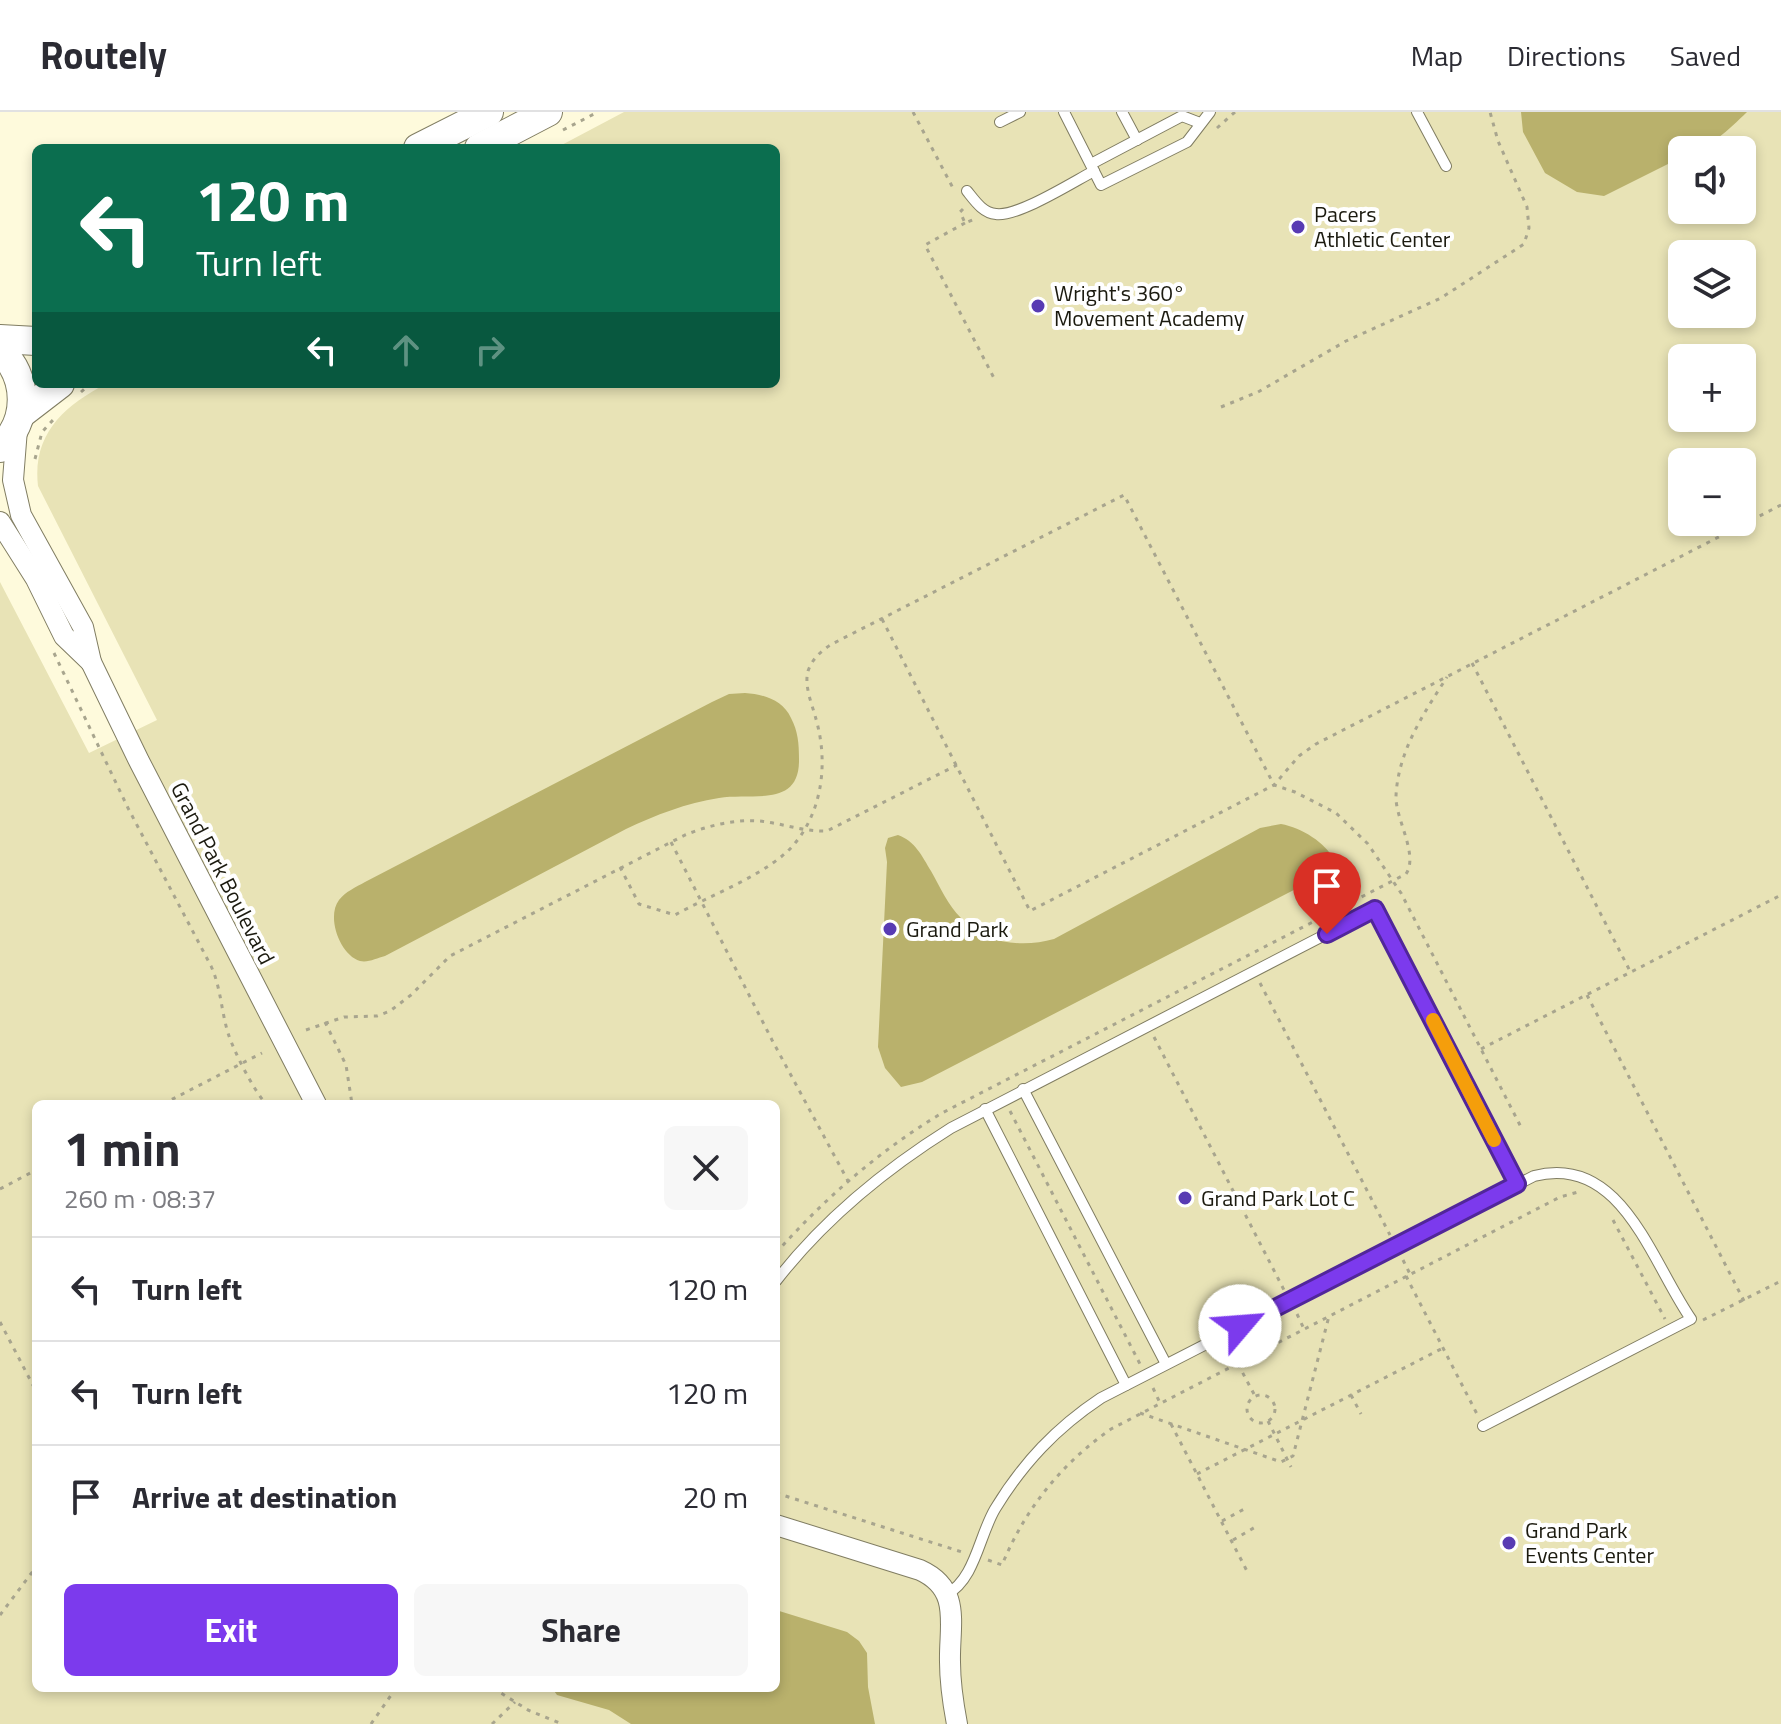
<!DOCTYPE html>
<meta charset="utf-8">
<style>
body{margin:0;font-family:"Titillium Web",sans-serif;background:#f7f7f7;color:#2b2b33;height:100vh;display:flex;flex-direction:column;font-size:30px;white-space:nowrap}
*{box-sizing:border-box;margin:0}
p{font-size:26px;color:#7c7c81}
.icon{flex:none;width:44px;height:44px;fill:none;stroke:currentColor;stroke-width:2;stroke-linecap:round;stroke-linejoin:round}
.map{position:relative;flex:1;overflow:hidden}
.sheet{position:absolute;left:32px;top:988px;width:748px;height:592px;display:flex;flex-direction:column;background:#fff;border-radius:12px;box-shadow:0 4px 12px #0003}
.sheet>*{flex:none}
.top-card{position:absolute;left:32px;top:32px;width:748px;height:244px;border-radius:12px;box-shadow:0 4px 12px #0003;background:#0b6e4f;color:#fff;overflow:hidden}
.tools{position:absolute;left:1668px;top:24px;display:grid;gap:16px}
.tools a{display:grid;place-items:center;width:88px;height:88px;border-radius:12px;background:#fff;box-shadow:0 4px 12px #0003;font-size:40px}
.pin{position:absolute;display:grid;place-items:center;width:68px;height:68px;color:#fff;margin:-82px -34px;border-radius:50% 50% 50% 0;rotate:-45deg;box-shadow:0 0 8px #0007}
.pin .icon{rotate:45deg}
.me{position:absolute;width:88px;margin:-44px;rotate:63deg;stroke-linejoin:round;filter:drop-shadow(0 0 6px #0008)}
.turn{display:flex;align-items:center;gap:28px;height:168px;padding:0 32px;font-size:36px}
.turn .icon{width:104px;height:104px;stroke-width:2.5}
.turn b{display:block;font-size:56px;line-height:68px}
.lanes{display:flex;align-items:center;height:76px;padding:0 32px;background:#0003;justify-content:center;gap:40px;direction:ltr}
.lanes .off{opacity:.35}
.round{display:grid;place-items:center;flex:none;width:84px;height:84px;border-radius:12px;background:#f7f7f7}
.head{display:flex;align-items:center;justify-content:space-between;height:136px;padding:0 32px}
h1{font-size:48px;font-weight:700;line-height:60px}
.action{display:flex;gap:16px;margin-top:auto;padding:16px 32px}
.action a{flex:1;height:92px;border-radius:12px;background:#7c3aed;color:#fff;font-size:32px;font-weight:700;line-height:92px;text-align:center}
.action a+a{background:#f7f7f7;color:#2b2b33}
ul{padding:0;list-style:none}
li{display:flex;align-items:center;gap:24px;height:104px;padding:0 32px;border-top:2px solid #e1e1e2}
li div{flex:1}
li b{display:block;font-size:30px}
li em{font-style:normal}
header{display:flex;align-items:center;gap:48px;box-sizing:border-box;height:112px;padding:0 40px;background:#fff;border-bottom:2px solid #e1e1e2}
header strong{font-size:38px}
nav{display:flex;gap:44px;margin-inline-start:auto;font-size:28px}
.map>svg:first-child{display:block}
.green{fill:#e8e3b6;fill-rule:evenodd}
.water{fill:#b9b16c}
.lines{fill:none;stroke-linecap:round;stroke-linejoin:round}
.lane-casing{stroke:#807d62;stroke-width:12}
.street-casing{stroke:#807d62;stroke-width:22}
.secondary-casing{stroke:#807d62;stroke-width:30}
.path{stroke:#a8a58e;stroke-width:3;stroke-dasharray:4 6;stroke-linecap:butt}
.lane{stroke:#fff;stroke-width:10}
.street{stroke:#fff;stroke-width:20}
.secondary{stroke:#fff;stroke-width:28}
.route-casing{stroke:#51269a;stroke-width:20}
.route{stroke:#7c3aed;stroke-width:14}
.slow{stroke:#f59e0b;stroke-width:14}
.poi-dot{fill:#583bb3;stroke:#fff;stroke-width:3}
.labels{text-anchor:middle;stroke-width:8;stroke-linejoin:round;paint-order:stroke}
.poi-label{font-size:22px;fill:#1b1a0f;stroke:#fff;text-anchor:start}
.street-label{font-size:22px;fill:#1b1a0f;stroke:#fff}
</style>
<header>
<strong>Routely</strong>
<nav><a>Map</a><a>Directions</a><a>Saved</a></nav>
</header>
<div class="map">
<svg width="1781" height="1612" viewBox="0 0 1781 1612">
<rect width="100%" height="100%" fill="#fefadc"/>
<path class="green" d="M 624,0 L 1781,0 L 1781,1612 L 0,1612 L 0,470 L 89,641 L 157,608 L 38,374 C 32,322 64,294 106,272 L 776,272 L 776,36 L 556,36 ZM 1682,38 L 1742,38 L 1742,98 L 1682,98 ZM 1682,142 L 1742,142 L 1742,202 L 1682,202 ZM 1682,246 L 1742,246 L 1742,306 L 1682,306 ZM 1682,350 L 1742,350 L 1742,410 L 1682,410 ZM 36,992 L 776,992 L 776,1576 L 36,1576 Z"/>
<g class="water">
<path d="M 1521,0 L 1747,0 C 1728,18 1710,38 1682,38 L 1682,45 L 1604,84 L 1577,80 L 1545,61 L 1523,20 Z"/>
<path d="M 745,581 C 763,582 783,588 791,606 C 798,619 799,632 799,647 C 800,697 751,680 719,686 C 686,691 656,703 626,717 L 385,844 C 377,846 368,851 360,849 C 340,843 326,805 339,788 C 345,780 356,775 365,770 L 712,590 L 729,582 Z"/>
<path d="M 1281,712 C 1302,716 1325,730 1335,749 L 1333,754 L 1323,763 L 922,970 L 901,975 L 885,956 L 878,935 L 887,750 L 885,736 L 888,726 L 898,723 C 915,729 922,744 931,759 C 940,775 948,793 961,806 C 984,832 1023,836 1054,827 L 1260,716 Z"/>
<path d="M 776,1498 L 847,1520 L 859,1529 L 867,1541 L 868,1575 L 875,1612 L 631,1612 L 609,1598 L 557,1583 L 552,1576 L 776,1576 Z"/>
</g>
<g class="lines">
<defs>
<g id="lane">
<path d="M 1064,0 L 1101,73 L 1187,30 L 1210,0"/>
<path d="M 1122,0 L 1137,28"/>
<path d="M 1417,0 L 1446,54"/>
<path d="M 1000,10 L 1020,0"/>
<path d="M 1091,52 L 1182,4 L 1200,11"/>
<path d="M 967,79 C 975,89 983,101 996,102 C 1018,105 1073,70 1094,59"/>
<path d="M 1023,977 L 1166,1252"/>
<path d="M 985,997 L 1126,1273"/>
<path d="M 776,1169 C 825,1106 884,1058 951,1016 L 1375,797 L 1517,1072"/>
<path d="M 947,1482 C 975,1467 979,1424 995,1397 C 1023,1351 1056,1316 1101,1286 L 1534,1064 C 1621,1041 1651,1149 1691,1207 L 1483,1314"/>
</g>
<g id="street">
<path d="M 17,317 L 13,368 L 21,403 L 83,515 L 91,550 L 139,649 L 316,992"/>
<path d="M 0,410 L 36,467 L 64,524 L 91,550"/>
<path d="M 776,1413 L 920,1458 C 962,1477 949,1513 950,1550 C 950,1571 953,1591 957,1612"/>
</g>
<g id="secondary">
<path d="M 418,36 L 489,0"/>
<path d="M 479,36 L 548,0"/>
<path d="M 0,227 L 36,229"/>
<path d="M 0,238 C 29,266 29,309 0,336"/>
<path d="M 21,302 L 60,272"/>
</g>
</defs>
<use href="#lane" class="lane-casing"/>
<use href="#street" class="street-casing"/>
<use href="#secondary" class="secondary-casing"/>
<g class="path">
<path d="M 913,0 L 954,78"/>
<path d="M 1217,16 L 1235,0"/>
<path d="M 563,18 L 598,0"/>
<path d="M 963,97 L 960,100 L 965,111 L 975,107"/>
<path d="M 965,111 L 925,133 L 995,268"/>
<path d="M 81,280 L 90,272"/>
<path d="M 1221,295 L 1258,280 L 1346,229 L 1441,186 L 1524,132 L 1529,116 L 1527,95 L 1498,29 L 1490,0"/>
<path d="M 35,347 L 42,320 L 53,308"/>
<path d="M 882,507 L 1030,799 L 1274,673 L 1299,644 L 1316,632 L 1781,393"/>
<path d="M 54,541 L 128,696 L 211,854 C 221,876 221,898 228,921 C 234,940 253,977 266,992"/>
<path d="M 1472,551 L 1631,861"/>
<path d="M 671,730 L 772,928 L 848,1069"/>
<path d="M 620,755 L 639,792 L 675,803 C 710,783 772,761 796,730 C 823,696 828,649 816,607 C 812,592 804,574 808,559 C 812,547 822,538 832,532 L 1124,383 L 1274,673 L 1295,680 L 1336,701 L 1368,732 L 1401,781 L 1522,1017"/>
<path d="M 1260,871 L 1390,1123"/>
<path d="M 1587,883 L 1744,1189"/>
<path d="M 325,910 L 346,953 L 352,992"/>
<path d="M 306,918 L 344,905 L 377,904 L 390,899 L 411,883 L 450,844 L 685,723 C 707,714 734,707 759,709 C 782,711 803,720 827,719 L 957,653"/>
<path d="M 1154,925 L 1284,1178"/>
<path d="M 1481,937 L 1781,783"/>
<path d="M 163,992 L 262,941"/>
<path d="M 1010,999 L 1140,1252"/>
<path d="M 0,1077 L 36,1058"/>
<path d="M 1613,1108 L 1665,1207"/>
<path d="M 776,1141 C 825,1086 879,1039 942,1001 L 1406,762 C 1419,743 1395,706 1396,684 C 1398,639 1424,601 1447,565"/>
<path d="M 1403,1148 L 1410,1162"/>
<path d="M 1406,1164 L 1477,1302"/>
<path d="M 1297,1202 L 1304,1217"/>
<path d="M 1703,1208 L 1781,1169"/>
<path d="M 0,1210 L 36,1279"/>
<path d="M 1238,1252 L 1255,1284"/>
<path d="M 1153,1276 L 1160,1291"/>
<circle cx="1261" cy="1297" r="14"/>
<path d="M 1351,1283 L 1361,1302"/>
<path d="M 1140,1301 L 1281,1350 L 1293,1344 L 1329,1204"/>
<path d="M 1268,1309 L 1291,1355"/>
<path d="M 1171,1312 L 1248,1461"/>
<path d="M 1197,1362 L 1443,1236"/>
<path d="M 776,1381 L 962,1440"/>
<path d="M 1222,1409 L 1248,1395"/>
<path d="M 1233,1428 L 1257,1414"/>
<path d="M 988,1448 L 1002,1453 C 1025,1397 1061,1352 1111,1317 L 1560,1085 L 1578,1080"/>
<path d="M 0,1503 L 36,1455"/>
<path d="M 493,1576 L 528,1598 L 562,1612"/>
<path d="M 371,1612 L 396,1576"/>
<path d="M 492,1612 L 515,1590"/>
</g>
<use href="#lane" class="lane"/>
<use href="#street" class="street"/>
<use href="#secondary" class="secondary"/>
</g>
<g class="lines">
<defs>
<path id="route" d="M 1240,1214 L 1517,1072 L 1375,797 L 1327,822"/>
</defs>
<use href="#route" class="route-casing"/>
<use href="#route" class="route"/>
<path class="slow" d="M 1433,908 L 1494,1028"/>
</g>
<g class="poi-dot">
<circle cx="1298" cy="115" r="8"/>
<circle cx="1038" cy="194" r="8"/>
<circle cx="890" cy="817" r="8"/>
<circle cx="1185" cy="1086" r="8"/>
<circle cx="1509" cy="1431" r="8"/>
</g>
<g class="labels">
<g class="poi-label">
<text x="1314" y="110">Pacers<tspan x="1314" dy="25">Athletic Center</tspan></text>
<text x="1054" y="189">Wright's 360°<tspan x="1054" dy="25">Movement Academy</tspan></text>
<text x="906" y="825">Grand Park</text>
<text x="1201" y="1094">Grand Park Lot C</text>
<text x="1525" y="1426">Grand Park<tspan x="1525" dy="25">Events Center</tspan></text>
</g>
<g class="street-label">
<text transform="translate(223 761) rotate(63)" y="8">Grand Park Boulevard</text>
</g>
</g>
</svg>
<div class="tools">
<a><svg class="icon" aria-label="sound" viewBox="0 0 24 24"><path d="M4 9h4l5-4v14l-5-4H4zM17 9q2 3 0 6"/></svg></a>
<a><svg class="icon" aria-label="layers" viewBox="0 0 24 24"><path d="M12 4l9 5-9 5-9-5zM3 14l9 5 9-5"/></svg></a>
<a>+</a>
<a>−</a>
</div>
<div class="pin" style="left:1327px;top:822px;background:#d93025"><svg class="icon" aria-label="arrive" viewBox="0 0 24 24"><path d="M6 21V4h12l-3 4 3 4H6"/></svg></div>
<svg class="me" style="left:1240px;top:1214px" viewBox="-20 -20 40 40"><circle r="19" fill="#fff"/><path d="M0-13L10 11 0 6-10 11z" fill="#7c3aed"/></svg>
<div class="top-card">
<div class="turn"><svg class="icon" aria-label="left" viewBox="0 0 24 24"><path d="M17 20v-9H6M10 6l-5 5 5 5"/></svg><div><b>120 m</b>Turn left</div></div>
<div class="lanes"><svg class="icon" aria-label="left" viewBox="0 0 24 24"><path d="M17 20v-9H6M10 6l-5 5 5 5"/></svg><svg class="icon off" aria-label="ahead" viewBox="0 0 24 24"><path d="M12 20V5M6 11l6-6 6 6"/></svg><svg class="icon off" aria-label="right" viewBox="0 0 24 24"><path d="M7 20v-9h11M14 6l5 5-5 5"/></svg></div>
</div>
<section class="sheet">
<div class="head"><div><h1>1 min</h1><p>260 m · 08:37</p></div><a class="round"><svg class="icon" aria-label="close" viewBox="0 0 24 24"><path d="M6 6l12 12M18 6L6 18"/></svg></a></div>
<ul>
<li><svg class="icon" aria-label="left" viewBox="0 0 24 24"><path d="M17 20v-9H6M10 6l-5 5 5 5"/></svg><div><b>Turn left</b></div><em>120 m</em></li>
<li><svg class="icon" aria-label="left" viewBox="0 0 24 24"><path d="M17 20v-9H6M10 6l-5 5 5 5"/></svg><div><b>Turn left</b></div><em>120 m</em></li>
<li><svg class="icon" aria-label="arrive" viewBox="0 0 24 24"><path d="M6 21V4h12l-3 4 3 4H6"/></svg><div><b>Arrive at destination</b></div><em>20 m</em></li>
</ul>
<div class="action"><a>Exit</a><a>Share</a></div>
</section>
</div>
